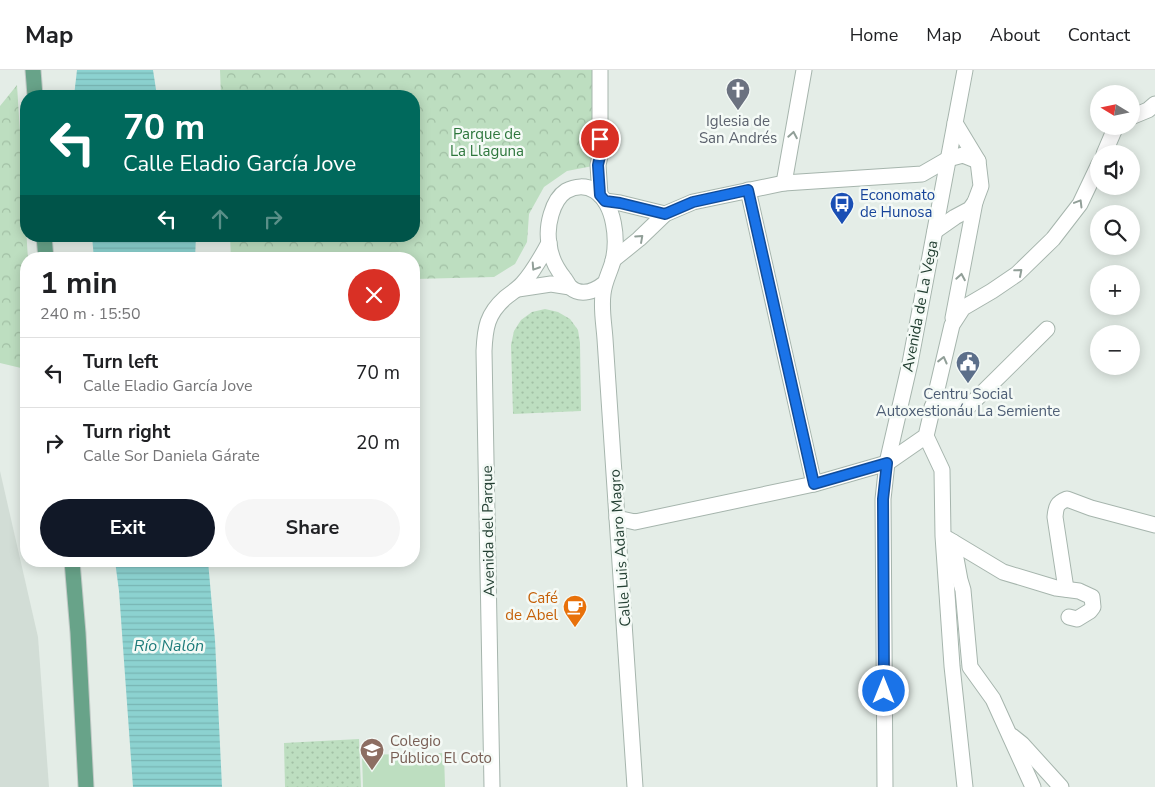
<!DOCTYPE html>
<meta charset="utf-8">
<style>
body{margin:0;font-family:"Nunito Sans",sans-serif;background:#f6f6f6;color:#202124;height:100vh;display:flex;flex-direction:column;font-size:19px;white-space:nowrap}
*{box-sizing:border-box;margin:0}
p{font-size:16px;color:#757577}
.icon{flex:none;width:28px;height:28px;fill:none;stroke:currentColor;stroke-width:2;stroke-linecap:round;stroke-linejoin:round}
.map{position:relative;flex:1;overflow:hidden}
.details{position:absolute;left:20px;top:182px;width:400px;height:315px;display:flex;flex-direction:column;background:#fff;border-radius:20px;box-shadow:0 2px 12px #0003}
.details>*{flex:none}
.guide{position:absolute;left:20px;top:20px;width:400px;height:152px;border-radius:20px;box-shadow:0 2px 12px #0003;background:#00695c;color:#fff;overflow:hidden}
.needle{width:32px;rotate:280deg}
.tools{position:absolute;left:1090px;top:15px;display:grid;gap:10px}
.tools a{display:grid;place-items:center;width:50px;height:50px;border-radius:50%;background:#fff;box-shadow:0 2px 12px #0003;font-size:25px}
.pin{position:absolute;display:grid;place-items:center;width:42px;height:42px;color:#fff;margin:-21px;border:2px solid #fff;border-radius:50%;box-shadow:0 1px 5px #0007}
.me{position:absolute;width:55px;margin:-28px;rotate:0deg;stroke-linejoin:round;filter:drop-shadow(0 0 4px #0008)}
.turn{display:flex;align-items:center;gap:18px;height:105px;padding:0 20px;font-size:22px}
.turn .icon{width:65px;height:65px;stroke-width:2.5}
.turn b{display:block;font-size:35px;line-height:42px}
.lanes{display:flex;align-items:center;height:48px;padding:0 20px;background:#0003;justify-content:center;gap:25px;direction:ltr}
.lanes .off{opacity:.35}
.round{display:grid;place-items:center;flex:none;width:52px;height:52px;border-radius:26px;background:#f6f6f6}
.summary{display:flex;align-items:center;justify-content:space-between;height:85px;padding:0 20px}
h1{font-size:30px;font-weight:700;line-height:38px}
.cta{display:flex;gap:10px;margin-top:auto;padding:10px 20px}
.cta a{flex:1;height:58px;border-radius:30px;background:#111827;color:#fff;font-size:20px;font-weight:700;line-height:58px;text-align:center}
.cta a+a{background:#f6f6f6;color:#202124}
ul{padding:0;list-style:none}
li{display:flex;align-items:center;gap:15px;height:70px;padding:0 20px;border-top:1px solid #e0e0e0}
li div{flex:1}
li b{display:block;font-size:19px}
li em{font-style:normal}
header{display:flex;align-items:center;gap:30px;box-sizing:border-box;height:70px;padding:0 25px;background:#fff;border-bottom:1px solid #e0e0e0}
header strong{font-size:24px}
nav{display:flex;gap:28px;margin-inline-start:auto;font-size:18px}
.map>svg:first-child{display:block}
.built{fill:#d2ddd6}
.forest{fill:url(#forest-crowns)}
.garden{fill:url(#garden-dots)}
.pitch{fill:#bddec0}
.water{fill:url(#water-rules)}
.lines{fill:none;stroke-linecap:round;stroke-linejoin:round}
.minor-casing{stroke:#a6b5ad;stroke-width:17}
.major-casing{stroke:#c1c9c6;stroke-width:17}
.minor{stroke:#fff;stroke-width:15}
.major{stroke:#68a389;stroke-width:15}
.oneway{stroke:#919f98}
.route-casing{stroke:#114b97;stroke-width:12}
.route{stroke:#1a73e8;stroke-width:9}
.labels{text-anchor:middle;stroke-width:5;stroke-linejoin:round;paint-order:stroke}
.worship-label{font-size:15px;fill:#5b616d;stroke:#f4faf6}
.park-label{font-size:15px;fill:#2d763c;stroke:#f4faf6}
.transit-label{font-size:15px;fill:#164399;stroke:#f4faf6;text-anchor:start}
.street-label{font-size:15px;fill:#233f32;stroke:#f4faf6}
.service-label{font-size:15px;fill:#4e5e75;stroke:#f4faf6}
.food-label{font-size:15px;fill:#c56008;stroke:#f4faf6;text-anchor:end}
.education-label{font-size:15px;fill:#785e54;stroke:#f4faf6;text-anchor:start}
.water-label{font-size:16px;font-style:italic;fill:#1d7b7a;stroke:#f4faf6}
</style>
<header>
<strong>Map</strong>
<nav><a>Home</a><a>Map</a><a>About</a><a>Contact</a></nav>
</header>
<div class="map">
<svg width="1155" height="717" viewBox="0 0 1155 717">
<defs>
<pattern id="forest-crowns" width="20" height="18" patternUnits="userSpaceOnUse" patternTransform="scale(1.25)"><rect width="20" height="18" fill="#bddec0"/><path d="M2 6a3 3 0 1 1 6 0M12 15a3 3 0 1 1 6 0" fill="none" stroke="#a2c0a5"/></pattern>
<pattern id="garden-dots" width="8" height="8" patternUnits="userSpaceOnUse" patternTransform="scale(1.25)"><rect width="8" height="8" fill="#bddec0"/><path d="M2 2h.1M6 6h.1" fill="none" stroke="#a2c0a5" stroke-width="1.8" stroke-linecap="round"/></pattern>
<pattern id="water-rules" width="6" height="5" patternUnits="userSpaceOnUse" patternTransform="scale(1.25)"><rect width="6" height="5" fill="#8cd2d0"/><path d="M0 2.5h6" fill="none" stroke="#78b5b3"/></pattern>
</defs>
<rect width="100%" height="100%" fill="#e4ede7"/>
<path class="built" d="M 0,401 L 38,567 L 49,717 L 0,717 Z"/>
<g class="forest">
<path d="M 220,0 L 600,0 L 598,95 L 567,101 L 544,117 L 529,144 L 527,172 L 515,194 L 494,207 L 414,209 L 414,189 L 231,189 L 230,166 L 414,166 L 414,26 L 221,26 Z"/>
<path d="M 17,15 L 28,189 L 26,189 L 26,297 L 21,298 L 0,293 L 0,36 Z"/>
</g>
<g class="garden">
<path d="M 545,239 L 558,242 L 570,249 L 578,260 L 580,273 L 581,341 L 513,344 L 511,275 L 514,261 L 521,250 L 532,242 Z"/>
<path d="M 359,669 L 361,717 L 285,717 L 284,673 Z"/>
</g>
<path class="pitch" d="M 444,683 L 445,717 L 363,717 L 362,685 Z"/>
<g class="water">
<path d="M 77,0 L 153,0 L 157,26 L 74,26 Z"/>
<path d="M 92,166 L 196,166 L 195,189 L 94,189 Z"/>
<path d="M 115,491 L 208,491 L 215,570 L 222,717 L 133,717 L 119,521 Z"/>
</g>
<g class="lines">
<defs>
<g id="minor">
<path d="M 600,0 L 600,86 L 598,95 L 600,125"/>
<path d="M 1131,47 L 1148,40 L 1155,34"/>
<path d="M 1104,84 L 1116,56"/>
<path d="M 784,113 L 804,0"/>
<path d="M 748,120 L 814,414"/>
<path d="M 605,131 L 620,133 L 665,144"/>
<path d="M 935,161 L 955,147 L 970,139 L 975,132 L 981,116 L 978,91 L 955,53"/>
<path d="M 613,190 L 639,169 L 665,144 L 693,132 L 784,113 L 922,104 L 948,89 L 963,85 L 978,91"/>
<path d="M 605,213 C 595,221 581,227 570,217 C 568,215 566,210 564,208 C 556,198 550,186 549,173 C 546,157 552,130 566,121 C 575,116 586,115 595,121 C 615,134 618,170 613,191 C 610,202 604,212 603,224 C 601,239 604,254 605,269 L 635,717"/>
<path d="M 518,219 L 551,214 L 570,217"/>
<path d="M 953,248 L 975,132"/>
<path d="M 932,337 C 945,339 956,339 969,336 L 1047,259"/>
<path d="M 926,366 L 942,400 L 943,466 L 952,596 L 965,717"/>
<path d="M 617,448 L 635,452 L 814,414 L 887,393 L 926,366 L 952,255 L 963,238 L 992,221 L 1017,204 L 1053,169 L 1080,134 L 1099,94"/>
<path d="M 948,469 L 1003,502 L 1056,518 L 1079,521 L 1092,527 L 1093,537 L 1090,541 L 1077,549 L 1069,547"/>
<path d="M 953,472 L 960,510 L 963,520 L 970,597 L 993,629 L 1033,717"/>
<path d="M 1066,519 L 1055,447 C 1056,436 1057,433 1067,429 L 1091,438 L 1155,455"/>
<path d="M 1012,666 L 1022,674 L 1061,717"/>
<path d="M 492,717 L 484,281 C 485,258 487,244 505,228 C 511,223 518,219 523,213 C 534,201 541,187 549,173"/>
<path d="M 885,717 L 883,429 L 887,393 L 910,293 L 965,0"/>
</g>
<g id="major">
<path d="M 33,0 L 35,26"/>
<path d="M 44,166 L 46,189"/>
<path d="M 72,491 L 78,563 L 86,717"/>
</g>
</defs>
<use href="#minor" class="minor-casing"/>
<use href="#major" class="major-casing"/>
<use href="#minor" class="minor"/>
<use href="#major" class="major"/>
</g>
<defs><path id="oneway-chevron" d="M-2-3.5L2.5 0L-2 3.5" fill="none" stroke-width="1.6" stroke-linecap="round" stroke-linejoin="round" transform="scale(1.25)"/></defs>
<g class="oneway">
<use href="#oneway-chevron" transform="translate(793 65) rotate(-80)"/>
<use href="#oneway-chevron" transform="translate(1079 133) rotate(-59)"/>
<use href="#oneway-chevron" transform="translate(640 168) rotate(-42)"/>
<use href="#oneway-chevron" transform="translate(535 197) rotate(123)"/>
<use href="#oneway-chevron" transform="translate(1019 202) rotate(-41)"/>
<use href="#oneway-chevron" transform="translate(961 207) rotate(-80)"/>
<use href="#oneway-chevron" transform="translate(943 290) rotate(-76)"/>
</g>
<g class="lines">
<defs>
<path id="route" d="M 600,69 L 600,86 L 598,95 L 600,125 L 605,131 L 620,133 L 665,144 L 693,132 L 748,120 L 814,414 L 887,393 L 883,429 L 884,621"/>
</defs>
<use href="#route" class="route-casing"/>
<use href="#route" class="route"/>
</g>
<defs>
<symbol id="church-pin" viewBox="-11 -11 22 30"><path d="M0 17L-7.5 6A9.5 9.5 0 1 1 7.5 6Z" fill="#6b7280" stroke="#f4faf6"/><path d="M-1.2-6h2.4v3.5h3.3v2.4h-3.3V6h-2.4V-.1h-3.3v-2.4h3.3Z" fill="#fff"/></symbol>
<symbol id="bus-pin" viewBox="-11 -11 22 30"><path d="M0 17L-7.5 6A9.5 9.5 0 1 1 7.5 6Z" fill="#1a4fb4" stroke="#f4faf6"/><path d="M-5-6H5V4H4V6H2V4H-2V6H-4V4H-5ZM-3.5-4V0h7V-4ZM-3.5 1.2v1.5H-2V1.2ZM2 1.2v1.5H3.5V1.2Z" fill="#fff"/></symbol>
<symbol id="civic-pin" viewBox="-11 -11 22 30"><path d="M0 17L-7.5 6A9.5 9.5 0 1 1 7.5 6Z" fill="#5c6f8a" stroke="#f4faf6"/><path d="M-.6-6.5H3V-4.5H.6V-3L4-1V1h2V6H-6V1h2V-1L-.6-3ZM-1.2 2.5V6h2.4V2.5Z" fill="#fff"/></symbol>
<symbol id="cafe-pin" viewBox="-11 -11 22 30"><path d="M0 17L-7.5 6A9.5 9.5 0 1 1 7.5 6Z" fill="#e8710a" stroke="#f4faf6"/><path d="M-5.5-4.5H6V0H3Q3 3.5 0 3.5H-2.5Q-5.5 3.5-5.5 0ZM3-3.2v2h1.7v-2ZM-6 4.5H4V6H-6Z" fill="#fff"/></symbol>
<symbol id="school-pin" viewBox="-11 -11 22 30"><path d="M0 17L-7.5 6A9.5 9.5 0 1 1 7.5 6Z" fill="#8d6e63" stroke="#f4faf6"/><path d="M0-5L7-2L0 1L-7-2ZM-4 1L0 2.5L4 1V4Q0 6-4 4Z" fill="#fff"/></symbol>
</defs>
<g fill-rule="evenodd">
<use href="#church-pin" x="724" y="6" width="28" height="38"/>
<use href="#bus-pin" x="828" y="120" width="28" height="38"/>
<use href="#civic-pin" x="954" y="279" width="28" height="38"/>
<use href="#cafe-pin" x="561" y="523" width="28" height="38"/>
<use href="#school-pin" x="358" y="666" width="28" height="38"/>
</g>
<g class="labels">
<g class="worship-label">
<text x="738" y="56">Iglesia de<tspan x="738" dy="17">San Andrés</tspan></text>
</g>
<g class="park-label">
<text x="487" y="69">Parque de<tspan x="487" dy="17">La Llaguna</tspan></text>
</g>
<g class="transit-label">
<text x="860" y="130">Economato<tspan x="860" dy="17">de Hunosa</tspan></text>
</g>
<g class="street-label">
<text transform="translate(920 236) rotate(-79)" y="5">Avenida de La Vega</text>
<text transform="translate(488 461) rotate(-91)" y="5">Avenida del Parque</text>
<text transform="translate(620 478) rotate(-94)" y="5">Calle Luis Adaro Magro</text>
</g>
<g class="service-label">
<text x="968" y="329">Centru Social<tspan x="968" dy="17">Autoxestionáu La Semiente</tspan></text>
</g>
<g class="food-label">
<text x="558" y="533">Café<tspan x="558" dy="17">de Abel</tspan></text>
</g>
<g class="education-label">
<text x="390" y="676">Colegio<tspan x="390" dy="17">Público El Coto</tspan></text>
</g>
<g class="water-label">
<text x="169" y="581">Río Nalón</text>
</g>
</g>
</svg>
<div class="tools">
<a><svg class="needle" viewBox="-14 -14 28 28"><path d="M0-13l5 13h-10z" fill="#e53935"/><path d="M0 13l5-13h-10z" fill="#757577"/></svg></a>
<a><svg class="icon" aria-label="sound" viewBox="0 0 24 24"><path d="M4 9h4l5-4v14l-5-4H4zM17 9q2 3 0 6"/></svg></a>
<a><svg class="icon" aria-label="search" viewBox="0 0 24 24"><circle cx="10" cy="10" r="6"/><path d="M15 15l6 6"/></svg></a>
<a>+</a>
<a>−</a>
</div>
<div class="pin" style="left:600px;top:69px;background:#d93025"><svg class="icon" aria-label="arrive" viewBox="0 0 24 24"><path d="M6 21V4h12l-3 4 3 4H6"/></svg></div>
<svg class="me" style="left:884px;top:621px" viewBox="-20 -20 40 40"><circle r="17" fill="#1a73e8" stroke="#fff" stroke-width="3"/><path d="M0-11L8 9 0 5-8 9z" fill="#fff"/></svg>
<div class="guide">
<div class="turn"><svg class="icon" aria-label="left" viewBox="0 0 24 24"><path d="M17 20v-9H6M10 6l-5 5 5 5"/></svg><div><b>70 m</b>Calle Eladio García Jove</div></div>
<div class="lanes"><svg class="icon" aria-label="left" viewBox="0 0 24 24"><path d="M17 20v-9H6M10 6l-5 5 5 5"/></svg><svg class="icon off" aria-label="ahead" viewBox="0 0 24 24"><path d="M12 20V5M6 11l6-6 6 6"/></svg><svg class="icon off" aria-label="right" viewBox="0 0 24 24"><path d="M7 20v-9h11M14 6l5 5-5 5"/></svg></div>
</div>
<section class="details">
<div class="summary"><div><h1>1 min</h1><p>240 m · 15:50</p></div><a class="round" style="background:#d93025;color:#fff"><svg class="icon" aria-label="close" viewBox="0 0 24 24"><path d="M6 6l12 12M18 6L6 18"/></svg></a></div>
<ul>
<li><svg class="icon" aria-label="left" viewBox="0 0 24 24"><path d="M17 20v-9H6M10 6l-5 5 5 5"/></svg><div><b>Turn left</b><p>Calle Eladio García Jove</p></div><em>70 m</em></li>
<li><svg class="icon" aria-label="right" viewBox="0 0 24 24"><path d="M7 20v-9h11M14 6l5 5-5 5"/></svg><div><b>Turn right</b><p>Calle Sor Daniela Gárate</p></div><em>20 m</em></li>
</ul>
<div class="cta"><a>Exit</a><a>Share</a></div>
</section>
</div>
